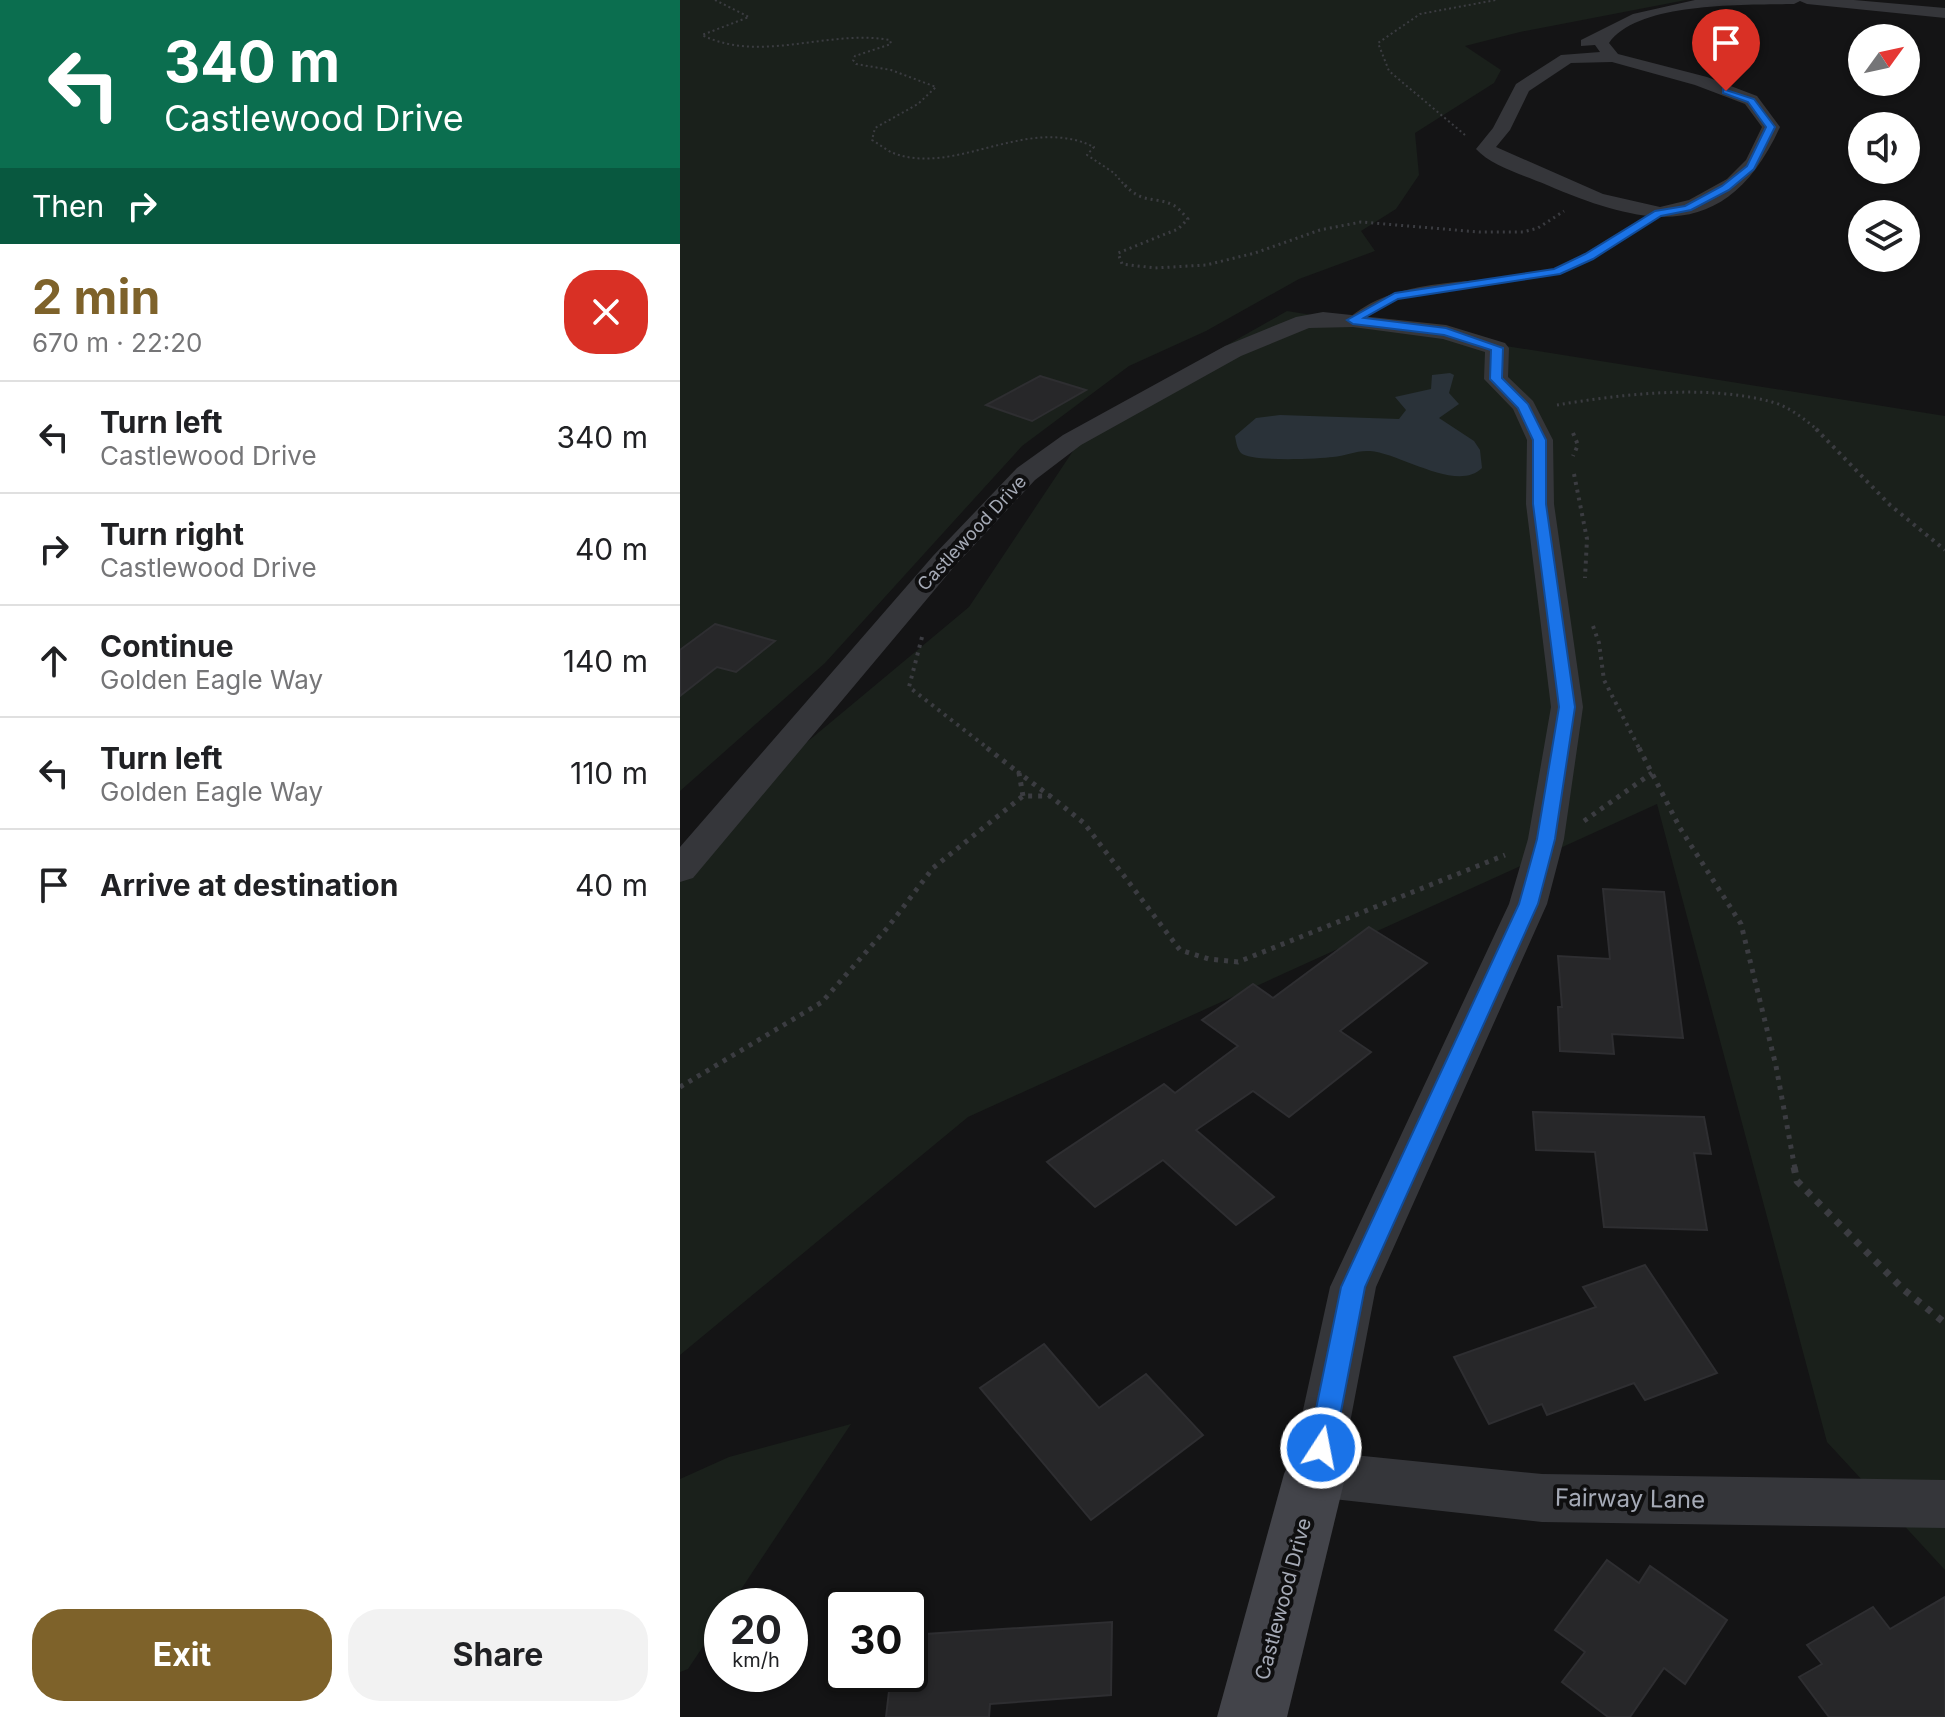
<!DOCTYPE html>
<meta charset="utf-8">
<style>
body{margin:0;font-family:Inter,sans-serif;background:#f2f2f2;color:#202124;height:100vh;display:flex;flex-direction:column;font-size:30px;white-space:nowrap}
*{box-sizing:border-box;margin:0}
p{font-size:26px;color:#757577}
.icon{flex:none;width:44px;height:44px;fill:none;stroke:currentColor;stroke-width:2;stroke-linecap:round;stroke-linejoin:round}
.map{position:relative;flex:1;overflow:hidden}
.drawer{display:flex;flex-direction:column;background:#fff;width:680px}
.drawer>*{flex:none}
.top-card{background:#0b6e4f;color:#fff;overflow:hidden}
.needle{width:52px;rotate:57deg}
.buttons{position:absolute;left:1168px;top:24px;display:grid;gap:16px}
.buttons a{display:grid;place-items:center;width:72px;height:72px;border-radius:50%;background:#fff;box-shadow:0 2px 6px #0004;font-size:40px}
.speed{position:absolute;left:24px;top:1588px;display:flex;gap:16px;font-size:40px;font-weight:700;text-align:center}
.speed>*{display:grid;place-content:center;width:104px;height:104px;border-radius:50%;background:#fff;box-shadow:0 2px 6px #0004;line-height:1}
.speed small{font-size:20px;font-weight:400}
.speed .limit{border:4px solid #111;border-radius:12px;background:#fff;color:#111}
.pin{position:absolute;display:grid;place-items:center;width:68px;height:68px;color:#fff;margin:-82px -34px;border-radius:50% 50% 50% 0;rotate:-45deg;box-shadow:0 0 8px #0007}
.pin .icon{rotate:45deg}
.me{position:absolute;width:88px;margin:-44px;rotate:11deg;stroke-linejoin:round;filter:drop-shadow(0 0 6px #0008)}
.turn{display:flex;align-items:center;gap:28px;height:168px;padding:0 32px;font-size:36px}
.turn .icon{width:104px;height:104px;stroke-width:2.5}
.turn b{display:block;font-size:56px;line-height:68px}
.then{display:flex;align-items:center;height:76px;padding:0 32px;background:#0003;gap:16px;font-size:30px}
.round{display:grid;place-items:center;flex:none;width:84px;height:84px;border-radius:32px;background:#f2f2f2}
.head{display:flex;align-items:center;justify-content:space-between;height:136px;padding:0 32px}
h1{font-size:48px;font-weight:700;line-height:60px;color:#7e622a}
.primary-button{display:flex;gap:16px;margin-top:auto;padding:16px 32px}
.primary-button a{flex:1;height:92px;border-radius:32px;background:#7e622a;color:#fff;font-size:32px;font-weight:700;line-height:92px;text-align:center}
.primary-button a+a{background:#f2f2f2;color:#202124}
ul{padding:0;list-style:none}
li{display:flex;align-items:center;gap:24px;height:112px;padding:0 32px;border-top:2px solid #e0e0e0}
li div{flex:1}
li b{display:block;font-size:30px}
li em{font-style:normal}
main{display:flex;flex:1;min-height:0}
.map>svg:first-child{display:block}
.green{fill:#1a201b}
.water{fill:#2a3239}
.building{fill:#272729;stroke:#2e2e31;stroke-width:2}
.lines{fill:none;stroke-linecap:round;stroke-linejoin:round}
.path-far4{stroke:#3b3c41;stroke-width:2;stroke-dasharray:2 3;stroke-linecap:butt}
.path-far3{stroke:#3b3c41;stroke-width:3;stroke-dasharray:2 4;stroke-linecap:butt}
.path-far2{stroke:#3b3c41;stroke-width:4;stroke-dasharray:3 5;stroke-linecap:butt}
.path-far1{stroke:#3b3c41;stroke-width:5;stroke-dasharray:4 6;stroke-linecap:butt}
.path{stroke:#3b3c41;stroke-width:7;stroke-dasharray:6 8;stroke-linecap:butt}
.lane{fill:#35363a;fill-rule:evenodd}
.street{fill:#35363a;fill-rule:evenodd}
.secondary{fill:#43444a;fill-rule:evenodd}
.route{fill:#1a73e8;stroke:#114b97;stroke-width:2}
.labels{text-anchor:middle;stroke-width:8;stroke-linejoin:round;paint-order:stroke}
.far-street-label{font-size:18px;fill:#a5aab6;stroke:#0f0f10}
.street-label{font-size:20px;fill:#a5aab6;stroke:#0f0f10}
.near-street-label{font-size:24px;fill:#a5aab6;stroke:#0f0f10}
</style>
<main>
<section class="drawer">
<div class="top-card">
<div class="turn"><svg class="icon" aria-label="left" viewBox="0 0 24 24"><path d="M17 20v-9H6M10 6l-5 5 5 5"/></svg><div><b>340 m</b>Castlewood Drive</div></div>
<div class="then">Then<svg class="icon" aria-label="right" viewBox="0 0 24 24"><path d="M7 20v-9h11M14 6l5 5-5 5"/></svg></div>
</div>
<div class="head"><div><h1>2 min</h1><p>670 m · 22:20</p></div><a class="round" style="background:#d93025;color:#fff"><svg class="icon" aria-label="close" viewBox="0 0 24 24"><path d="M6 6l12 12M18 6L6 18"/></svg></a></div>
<ul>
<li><svg class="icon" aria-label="left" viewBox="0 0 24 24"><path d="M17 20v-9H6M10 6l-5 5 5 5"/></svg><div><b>Turn left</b><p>Castlewood Drive</p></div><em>340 m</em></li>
<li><svg class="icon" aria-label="right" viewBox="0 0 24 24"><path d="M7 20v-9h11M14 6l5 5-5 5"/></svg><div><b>Turn right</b><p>Castlewood Drive</p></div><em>40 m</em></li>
<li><svg class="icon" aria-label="ahead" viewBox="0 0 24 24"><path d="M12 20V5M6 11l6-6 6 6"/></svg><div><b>Continue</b><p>Golden Eagle Way</p></div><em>140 m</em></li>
<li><svg class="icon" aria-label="left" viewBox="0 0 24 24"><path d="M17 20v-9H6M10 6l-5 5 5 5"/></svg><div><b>Turn left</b><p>Golden Eagle Way</p></div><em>110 m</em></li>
<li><svg class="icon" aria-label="arrive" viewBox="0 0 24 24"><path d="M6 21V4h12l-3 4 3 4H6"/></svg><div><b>Arrive at destination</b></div><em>40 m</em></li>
</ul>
<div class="primary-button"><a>Exit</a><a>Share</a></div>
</section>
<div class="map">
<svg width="1265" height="1717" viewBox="0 0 1265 1717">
<rect width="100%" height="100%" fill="#141415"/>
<g class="green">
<path d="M 0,0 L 1006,0 L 840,32 L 785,46 L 821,70 L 814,83 L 735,133 L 739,175 L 716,209 L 681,231 L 695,251 L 619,279 L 526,331 L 449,366 L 342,446 L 145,663 L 0,791 Z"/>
<path d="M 607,311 L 1265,416 L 1265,1570 L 1147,1442 L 977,804 L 288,1117 L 0,1355 L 0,848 L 289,607 L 413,421 Z"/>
<path d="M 171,1424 L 50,1606 L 42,1606 L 42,1618 L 8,1669 L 0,1672 L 0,1479 L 49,1457 Z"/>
</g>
<path class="water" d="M 770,373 L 774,375 L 769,393 L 779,404 L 759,418 L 794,441 L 800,450 L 802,468 C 777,493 720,453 690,451 C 677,450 665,456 653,457 C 638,459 570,462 561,453 C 557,449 556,441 555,436 L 576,418 L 600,415 L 719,419 L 726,410 L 715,397 L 751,389 L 752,375 Z"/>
<g class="building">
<path d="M 360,376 L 406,390 L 352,421 L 306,405 Z"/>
<path d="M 35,624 L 95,641 L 56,672 L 37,667 L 0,696 L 0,650 Z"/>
<path d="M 923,889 L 984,892 L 1003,1038 L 932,1034 L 934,1054 L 880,1051 L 878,1007 L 882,1007 L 878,956 L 930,959 Z"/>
<path d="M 689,927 L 747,963 L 660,1031 L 691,1052 L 609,1117 L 573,1091 L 516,1130 L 594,1197 L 556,1225 L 483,1160 L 415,1207 L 367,1162 L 484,1084 L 495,1093 L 558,1046 L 522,1020 L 573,984 L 593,998 Z"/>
<path d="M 853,1112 L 1024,1117 L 1031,1154 L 1014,1153 L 1027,1230 L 924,1227 L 915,1152 L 856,1150 Z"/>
<path d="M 965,1265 L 1037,1373 L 965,1400 L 954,1383 L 867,1415 L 862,1404 L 809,1424 L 774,1357 L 916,1307 L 903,1287 Z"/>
<path d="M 364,1344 L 419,1408 L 466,1374 L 523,1435 L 411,1520 L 300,1388 Z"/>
<path d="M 927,1560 L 959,1583 L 970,1566 L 1047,1620 L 1005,1684 L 984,1668 L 950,1717 L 928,1717 L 882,1682 L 905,1652 L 875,1630 Z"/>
<path d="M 1265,1597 L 1265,1717 L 1149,1717 L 1119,1677 L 1142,1664 L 1127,1645 L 1193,1607 L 1210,1629 Z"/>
<path d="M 432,1622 L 431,1695 L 310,1704 L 309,1717 L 206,1717 L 211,1674 L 230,1674 L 230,1635 Z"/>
</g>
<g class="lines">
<g class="path-far4">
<path d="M 35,0 L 69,17 L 22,35 C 81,64 147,29 210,40 L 211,44 L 175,56 L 173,60 L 176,64 L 211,70 L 256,87 L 238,104 L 195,128 L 192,140 C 199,144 206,150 213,153 C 275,177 348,114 414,147 L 407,155 L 434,173 L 446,187"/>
<path d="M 785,135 L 709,71 L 698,43 L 740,14 L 816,0"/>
</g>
<g class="path-far3">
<path d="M 445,185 C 462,204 474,196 493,205 C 498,207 504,215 508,219 L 498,229 L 438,253 L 442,264 L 475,268 L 526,265 L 575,253 L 640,230 L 681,222 L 799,232 L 843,232 L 858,228 L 884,211"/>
<path d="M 877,405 C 943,394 1026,384 1092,402 C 1110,407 1124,419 1139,431"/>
</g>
<g class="path-far2">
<path d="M 1136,429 L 1210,505 L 1265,550"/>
<path d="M 893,433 L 898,445 L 893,456"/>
<path d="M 894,474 L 907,539 L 905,578"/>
<path d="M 913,626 L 919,643 L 924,680 L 960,750"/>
<path d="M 242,637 L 229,687 L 310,750"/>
</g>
<g class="path-far1">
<path d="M 307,748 L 339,773"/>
<path d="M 959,748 L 1000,828 L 1061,924 L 1096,1066 L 1115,1169"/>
<path d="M 343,796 L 339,773 L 370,796"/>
<path d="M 904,821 L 972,773"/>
<path d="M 0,1087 L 142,1002 L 208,927 L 253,868 L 343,796 L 370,796 L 404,823 L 500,950 L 529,959 L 558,962 L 825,855"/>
</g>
<path class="path" d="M 1114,1167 L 1117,1181 L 1223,1289 L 1265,1323"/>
<path class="lane" d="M 974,211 L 983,213 L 913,259 L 880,274 L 718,299 L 677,322 L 667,320 C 722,271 807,288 873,269 C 910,259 943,231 974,211 Z"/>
<g class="street">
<path d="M 1015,0 L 1174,0 L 1265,8 L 1265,18 L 1127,4 L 1120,1 L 1114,4 C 1068,5 958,1 929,43 L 938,54 L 1027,77 L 1077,96 L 1100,127 C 1047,243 967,228 867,185 C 846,176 811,166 796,149 L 813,128 L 836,84 L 881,55 L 920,52 L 915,45 L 901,46 L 901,40 L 953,14 ZM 932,62 L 1015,85 L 1065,104 L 1082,127 L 1066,160 L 1047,179 L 1009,200 L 980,207 L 923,194 L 816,147 L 830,130 L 849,91 L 891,63 Z"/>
<path d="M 643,312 L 766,325 L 825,343 L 829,348 L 828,377 L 853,401 L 873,440 L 874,504 L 903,707 L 884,839 L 867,904 L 696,1287 L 664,1454 L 862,1474 L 1265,1480 L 1265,1528 L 862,1522 L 635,1497 L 617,1491 L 609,1474 L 650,1287 L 829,904 L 848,839 L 871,707 L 846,504 L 847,440 L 833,409 L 804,379 L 805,352 L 763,339 L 673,327 L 629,328 L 561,356 L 401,445 L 355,480 L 273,568 L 13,878 L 0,882 L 0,847 L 253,556 L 337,468 L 383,435 L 545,346 L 616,317 Z"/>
</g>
<path class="secondary" d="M 635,1445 L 657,1454 L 666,1474 L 607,1717 L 537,1717 L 604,1474 L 613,1454 Z"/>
</g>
<path class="route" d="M 1043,89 L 1074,99 L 1095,127 L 1074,169 L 1049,190 L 1011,210 L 981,216 L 913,259 L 880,274 L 718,299 L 684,318 L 766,328 L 823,348 L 822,378 L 848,404 L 866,440 L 866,504 L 895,707 L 875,839 L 858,904 L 685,1287 L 654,1448 L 650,1456 L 641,1459 L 632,1456 L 628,1448 L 661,1287 L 839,904 L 857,839 L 879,707 L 853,504 L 853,440 L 838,408 L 810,379 L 811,350 L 764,335 L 673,324 L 667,320 L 715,293 L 874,269 L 905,254 L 975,211 L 1005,206 L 1042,186 L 1067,166 L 1086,127 L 1068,102 L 1043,93 Z"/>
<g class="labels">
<g class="far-street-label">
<text transform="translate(292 533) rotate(-47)" y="6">Castlewood Drive</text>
</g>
<g class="street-label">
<text transform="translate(603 1599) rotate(-75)" y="7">Castlewood Drive</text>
</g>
<g class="near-street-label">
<text transform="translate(950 1499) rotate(1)" y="8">Fairway Lane</text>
</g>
</g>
</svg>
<div class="buttons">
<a><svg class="needle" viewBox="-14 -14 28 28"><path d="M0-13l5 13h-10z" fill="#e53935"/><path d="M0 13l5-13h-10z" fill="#757577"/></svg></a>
<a><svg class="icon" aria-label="sound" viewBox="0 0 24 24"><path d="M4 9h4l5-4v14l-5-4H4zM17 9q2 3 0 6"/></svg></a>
<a><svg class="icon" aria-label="layers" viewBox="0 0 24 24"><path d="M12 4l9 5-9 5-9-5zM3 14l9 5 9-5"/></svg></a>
</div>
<div class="speed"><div>20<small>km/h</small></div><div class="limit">30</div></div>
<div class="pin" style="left:1046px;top:91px;background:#d93025"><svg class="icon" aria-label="arrive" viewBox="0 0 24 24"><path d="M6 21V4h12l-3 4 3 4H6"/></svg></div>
<svg class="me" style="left:641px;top:1448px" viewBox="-20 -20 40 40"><circle r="17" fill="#1a73e8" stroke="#fff" stroke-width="3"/><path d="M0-11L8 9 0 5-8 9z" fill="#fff"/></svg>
</div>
</main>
